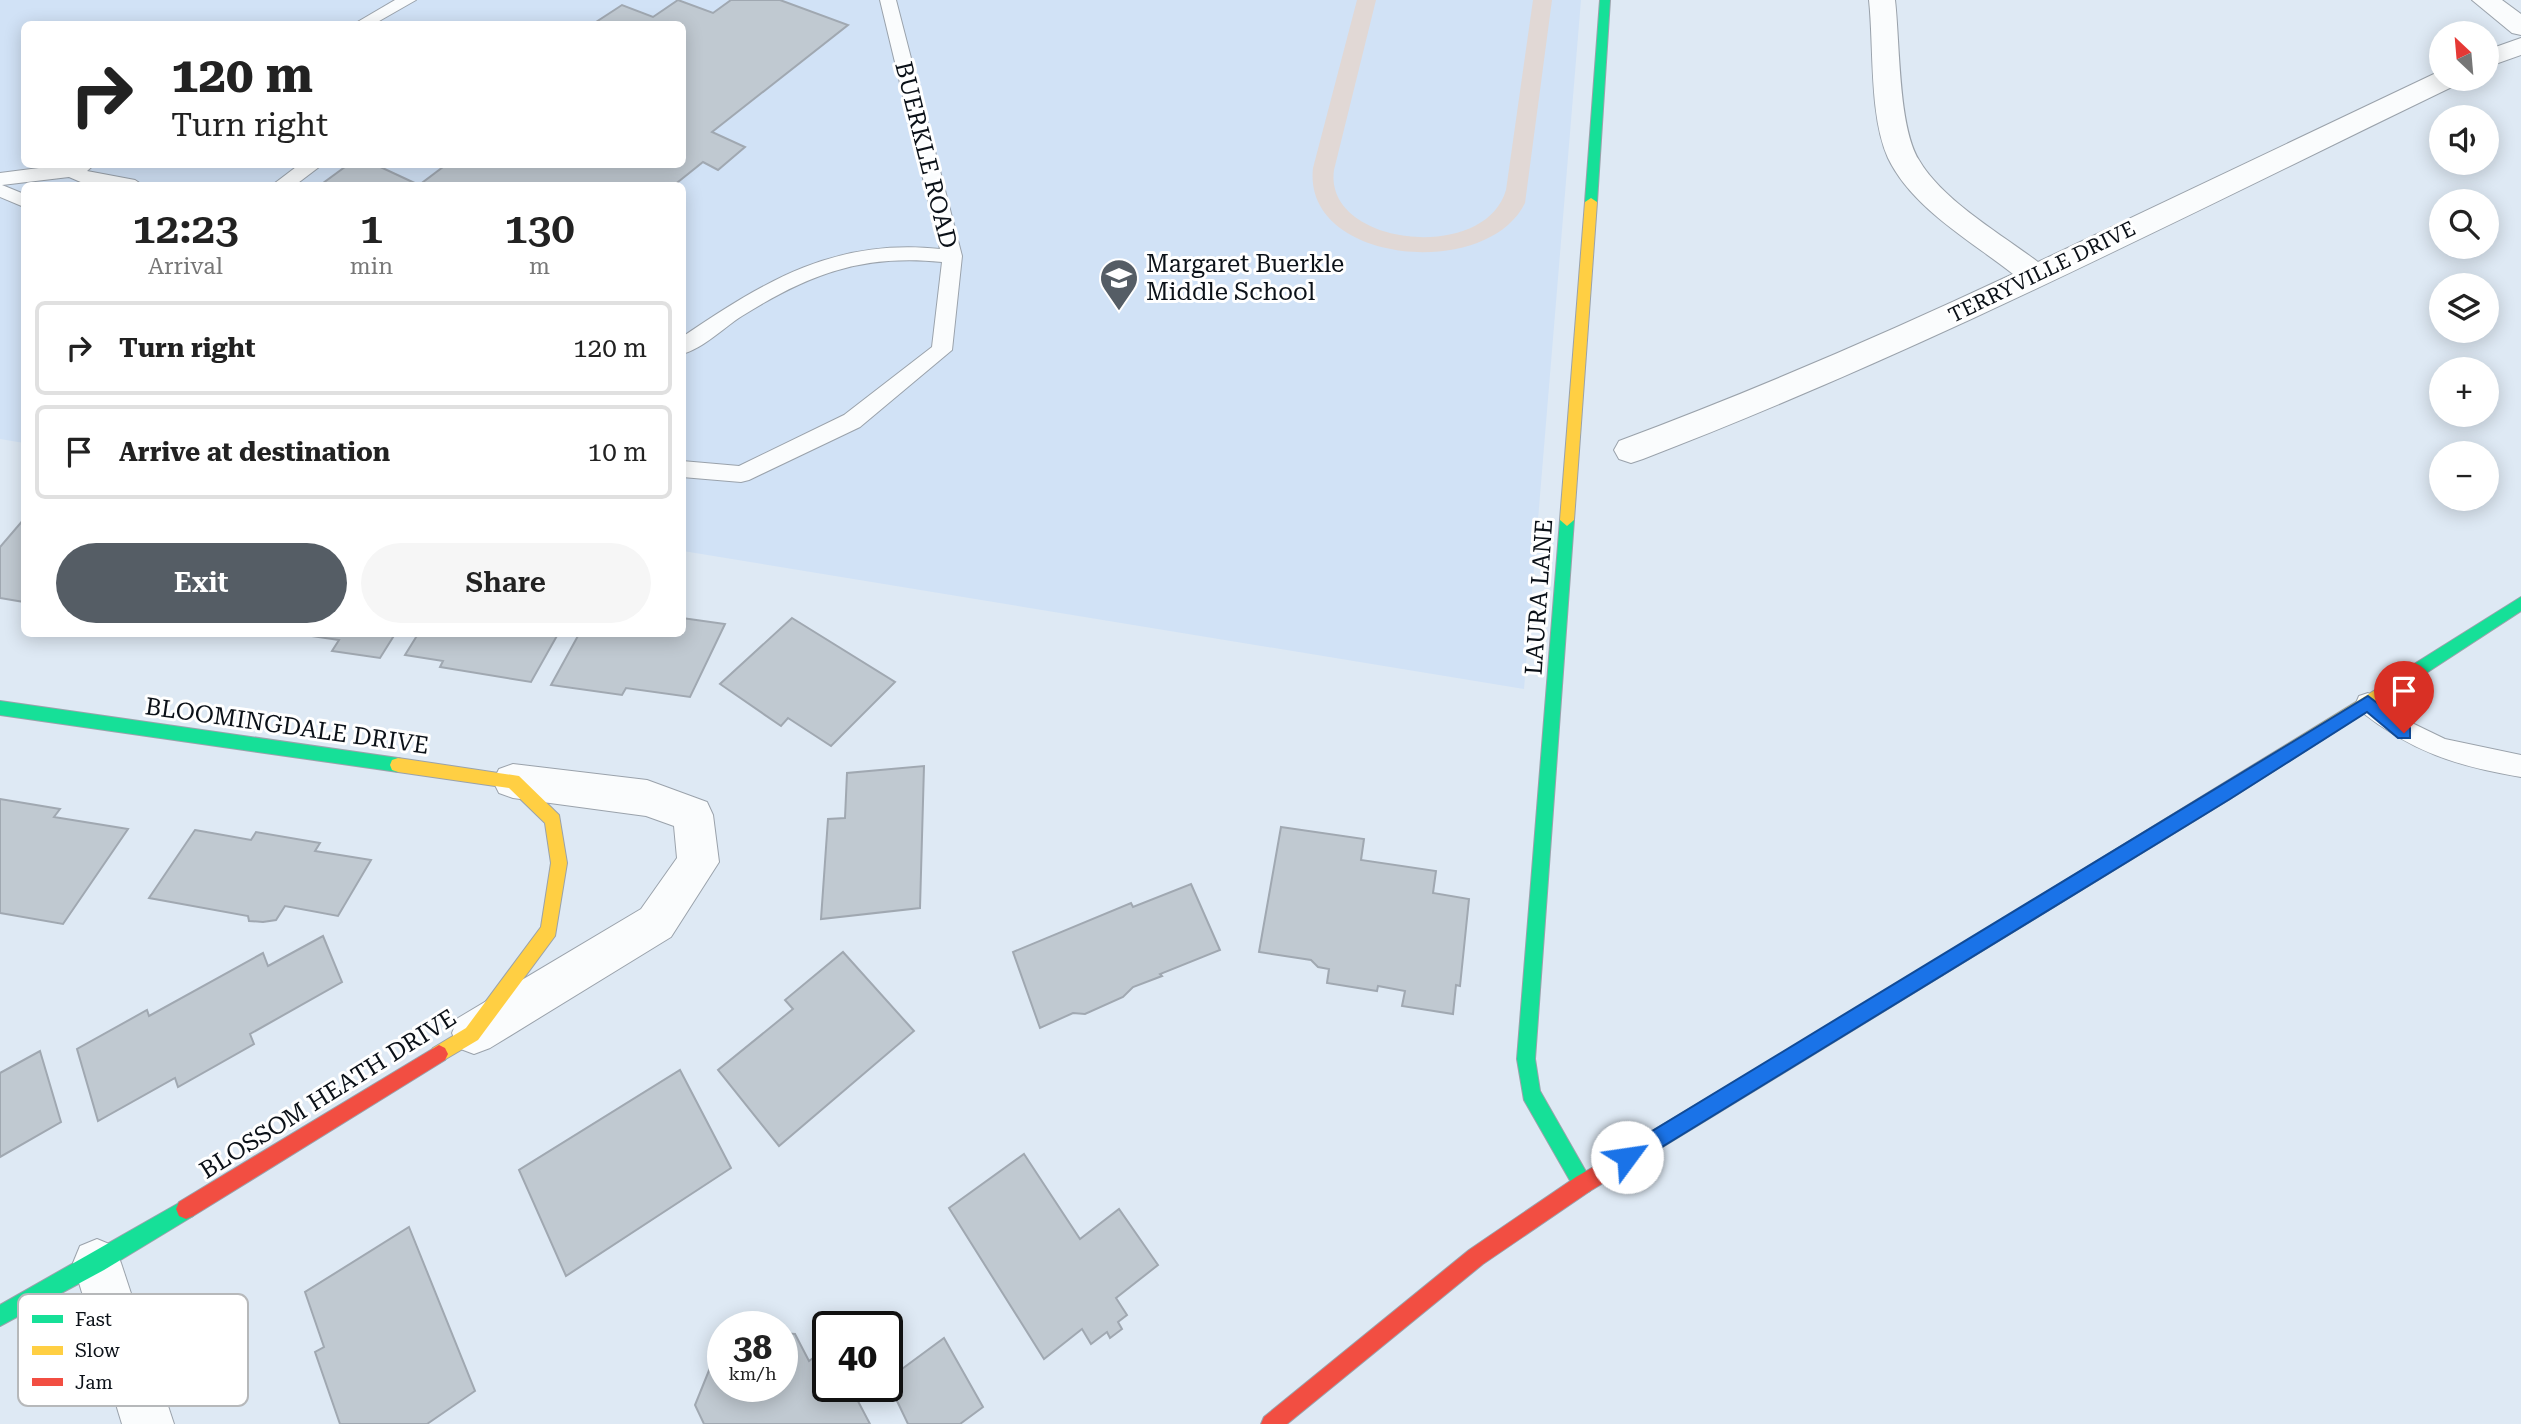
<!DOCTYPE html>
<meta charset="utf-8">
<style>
body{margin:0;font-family:"Roboto Serif",serif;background:#f6f6f6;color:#222;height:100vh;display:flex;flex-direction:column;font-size:26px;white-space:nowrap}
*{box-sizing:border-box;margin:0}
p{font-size:23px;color:#767676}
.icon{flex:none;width:38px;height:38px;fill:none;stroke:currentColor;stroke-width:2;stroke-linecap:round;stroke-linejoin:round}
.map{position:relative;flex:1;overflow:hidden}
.sheet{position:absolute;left:21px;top:182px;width:665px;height:455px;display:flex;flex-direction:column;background:#fff;border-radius:10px;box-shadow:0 4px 18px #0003}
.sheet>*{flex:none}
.top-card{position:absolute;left:21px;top:21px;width:665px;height:147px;border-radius:10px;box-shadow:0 4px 18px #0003;background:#fff;color:#222;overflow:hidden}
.needle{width:46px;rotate:334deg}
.tools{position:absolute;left:2429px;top:21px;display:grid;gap:14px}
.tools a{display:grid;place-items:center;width:70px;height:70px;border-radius:50%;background:#fff;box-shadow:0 4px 18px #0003;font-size:35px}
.speed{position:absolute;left:707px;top:1311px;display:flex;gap:14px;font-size:35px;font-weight:700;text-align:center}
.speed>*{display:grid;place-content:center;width:91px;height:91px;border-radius:50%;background:#fff;box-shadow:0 4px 18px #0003;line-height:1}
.speed small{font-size:18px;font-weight:400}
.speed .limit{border:4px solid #111;border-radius:10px;background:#fff;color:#111}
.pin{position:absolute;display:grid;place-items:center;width:60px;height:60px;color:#fff;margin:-72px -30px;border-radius:50% 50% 50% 0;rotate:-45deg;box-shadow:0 0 7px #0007}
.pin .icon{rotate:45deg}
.me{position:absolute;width:77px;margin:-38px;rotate:59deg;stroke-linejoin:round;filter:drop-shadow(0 0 5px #0008)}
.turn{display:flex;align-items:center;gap:24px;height:147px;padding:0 35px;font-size:32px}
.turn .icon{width:91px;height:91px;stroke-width:2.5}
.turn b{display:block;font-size:49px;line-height:60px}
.eta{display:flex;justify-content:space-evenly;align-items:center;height:119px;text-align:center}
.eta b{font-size:42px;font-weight:600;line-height:49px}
.action{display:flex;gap:14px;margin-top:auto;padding:14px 35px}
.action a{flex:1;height:80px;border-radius:42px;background:#555d65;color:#fff;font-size:28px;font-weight:600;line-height:80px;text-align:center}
.action a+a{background:#f6f6f6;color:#222}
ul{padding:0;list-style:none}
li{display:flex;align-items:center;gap:21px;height:94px;margin:0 14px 10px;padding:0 21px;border:4px solid #e0e0e0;border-radius:10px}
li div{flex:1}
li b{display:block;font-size:26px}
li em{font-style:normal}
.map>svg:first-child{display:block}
.built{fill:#d1e2f6;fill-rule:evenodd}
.green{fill:#e1d8d5}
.building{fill:#c0c9d1;stroke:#a0a8b1;stroke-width:2}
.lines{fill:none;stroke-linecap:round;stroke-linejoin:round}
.lane-casing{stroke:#9aa2ab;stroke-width:2}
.street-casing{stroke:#9aa2ab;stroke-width:2}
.fast-casing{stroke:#9aa2ab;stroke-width:2}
.slow-casing{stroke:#9aa2ab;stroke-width:2}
.jam-casing{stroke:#9aa2ab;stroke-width:2}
.lane{fill:#fafcfd;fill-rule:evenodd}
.street{fill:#fafcfd;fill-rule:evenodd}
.fast{fill:#16e098;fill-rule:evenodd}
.slow{fill:#ffcf43;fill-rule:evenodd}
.jam{fill:#f24e42;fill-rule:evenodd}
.route{fill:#1a73e8;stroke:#114b97;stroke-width:2}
.labels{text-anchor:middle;stroke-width:6;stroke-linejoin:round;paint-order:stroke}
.far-street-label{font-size:21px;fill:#0b1118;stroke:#fff}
.street-label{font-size:24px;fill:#0b1118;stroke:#fff}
.poi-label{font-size:24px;fill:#0b1118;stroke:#fff;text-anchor:start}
.key{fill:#fff;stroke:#b6b8ba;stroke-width:2}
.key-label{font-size:19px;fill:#0b1118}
</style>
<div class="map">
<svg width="2521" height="1424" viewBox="0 0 2521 1424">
<rect width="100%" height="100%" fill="#dee9f4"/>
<path class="built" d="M 0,0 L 1581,0 L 1524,689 L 683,551 L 682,186 L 24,186 L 24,443 L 0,439 ZM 24,24 L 682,24 L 682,164 L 24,164 Z"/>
<path class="green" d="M 1357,0 L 1376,0 L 1334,170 C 1323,246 1485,264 1506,190 L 1533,0 L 1552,0 L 1525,203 C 1487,281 1302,264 1313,168 Z"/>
<g class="building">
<path d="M 678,0 L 713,13 L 731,0 L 780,0 L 848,25 L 712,132 L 745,147 L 718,170 L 703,162 L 673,186 L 319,186 L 349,164 L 374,164 L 419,185 L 447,164 L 682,164 L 682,24 L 593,24 L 622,5 L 653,17 Z"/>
<path d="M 24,519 L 24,602 L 0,598 L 0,547 Z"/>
<path d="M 682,618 L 725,624 L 690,697 L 626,688 L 622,695 L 551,685 L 579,634 L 682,634 Z"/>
<path d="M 792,618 L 895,682 L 831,746 L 788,718 L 781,726 L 720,684 Z"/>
<path d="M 298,634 L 395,634 L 380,658 L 332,651 L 339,640 Z"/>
<path d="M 418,634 L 558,634 L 531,682 L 440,667 L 443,661 L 405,655 Z"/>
<path d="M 924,766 L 920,908 L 821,919 L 828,819 L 845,818 L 847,773 Z"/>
<path d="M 0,799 L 60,809 L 54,817 L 128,829 L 63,924 L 0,913 Z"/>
<path d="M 1281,827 L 1364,839 L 1361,860 L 1436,871 L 1433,893 L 1469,899 L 1460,986 L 1456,985 L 1453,1014 L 1402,1006 L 1405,991 L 1378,986 L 1377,991 L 1327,983 L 1329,969 L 1318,967 L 1311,960 L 1259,952 Z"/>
<path d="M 195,830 L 251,840 L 256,832 L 320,843 L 315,851 L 371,860 L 338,916 L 285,906 L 276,920 L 263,922 L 249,921 L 248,916 L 149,898 Z"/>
<path d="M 1191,884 L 1220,950 L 1160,974 L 1162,976 L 1133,987 L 1123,997 L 1085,1014 L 1073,1013 L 1040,1028 L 1013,952 L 1131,903 L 1133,907 Z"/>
<path d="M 323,936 L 342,982 L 250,1034 L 254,1044 L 178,1087 L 175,1078 L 98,1121 L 77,1049 L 147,1010 L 149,1016 L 263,953 L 268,966 Z"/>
<path d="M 843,952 L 914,1031 L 779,1146 L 718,1070 L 793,1009 L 785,1000 Z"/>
<path d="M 40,1051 L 61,1122 L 0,1157 L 0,1073 Z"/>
<path d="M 680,1070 L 731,1168 L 566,1276 L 519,1170 Z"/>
<path d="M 1024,1154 L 1080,1239 L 1119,1209 L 1158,1265 L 1116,1298 L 1127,1315 L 1118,1322 L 1122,1329 L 1110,1338 L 1107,1332 L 1091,1344 L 1082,1329 L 1044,1359 L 949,1208 Z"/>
<path d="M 409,1227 L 475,1391 L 427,1424 L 340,1424 L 315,1352 L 324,1347 L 305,1292 Z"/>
<path d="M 782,1333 L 795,1334 L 809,1361 L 828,1347 L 828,1386 L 850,1386 L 870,1424 L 704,1424 L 695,1405 L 712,1363 L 723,1355 L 723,1386 L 782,1386 Z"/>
<path d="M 944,1338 L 983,1407 L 960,1424 L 908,1424 L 887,1380 Z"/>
</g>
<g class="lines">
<defs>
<g id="lane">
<path d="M 395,0 L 416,0 L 374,24 L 354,24 Z"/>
<path d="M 880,0 L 896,0 L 962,256 L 952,350 L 860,427 L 749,480 L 741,482 L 682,477 L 682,461 L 739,466 L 844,415 L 932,347 L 942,262 C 862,254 809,274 742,316 C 723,328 704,348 682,354 L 682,337 C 766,280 836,238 940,249 Z"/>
<path d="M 70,164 L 95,164 L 87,171 L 135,180 L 144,186 L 90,186 L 69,177 L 2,185 L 24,194 L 24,207 L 0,197 L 0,173 Z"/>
<path d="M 300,164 L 323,164 L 294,186 L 271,186 Z"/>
<path d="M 2368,693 L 2414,724 L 2445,739 L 2521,755 L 2521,777 C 2456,766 2412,752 2359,710 L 2356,703 L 2359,696 Z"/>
</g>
<g id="street">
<path d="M 1869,0 L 1895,0 C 1900,42 1898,126 1919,160 C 1942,200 2001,234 2038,262 L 2436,73 L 2441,72 L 2441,79 L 2460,79 L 2456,85 C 2187,215 1922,352 1643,459 L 1631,463 L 1619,459 L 1614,450 L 1619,441 C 1753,391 1883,335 2013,274 C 1971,241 1912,208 1888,158 C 1869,116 1874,47 1869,0 Z"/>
<path d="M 2472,0 L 2502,0 L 2521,14 L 2521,35 L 2512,33 Z"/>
<path d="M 2521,38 L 2521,55 L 2487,67 L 2487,50 Z"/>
<path d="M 513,764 L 647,780 L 707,802 L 713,815 L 719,862 L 671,937 L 490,1048 L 474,1054 L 458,1048 L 452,1033 L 458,1018 L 641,909 L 677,858 L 674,826 L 646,816 L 513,798 L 499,793 L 493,781 L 499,769 Z"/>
<path d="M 97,1239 L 114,1246 L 121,1263 L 174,1424 L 122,1424 L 73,1263 L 80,1246 Z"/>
</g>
<g id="fast">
<path d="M 1600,0 L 1610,0 L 1597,202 L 1591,206 L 1585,202 Z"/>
<path d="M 1567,514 L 1574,520 L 1535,1059 L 1540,1091 L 1593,1184 L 1590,1191 L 1583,1194 L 1576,1191 L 1524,1100 L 1517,1059 L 1560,520 Z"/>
<path d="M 2521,597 L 2521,611 L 2391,696 L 2379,696 L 2377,691 L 2379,686 Z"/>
<path d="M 0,701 L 398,758 L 404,760 L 406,765 L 404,770 L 398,772 L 0,715 Z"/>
<path d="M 1937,961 L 1943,963 L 1946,969 L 1943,975 L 1661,1148 L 1654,1150 L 1647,1148 L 1645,1141 L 1647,1134 Z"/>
<path d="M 186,1199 L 193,1202 L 196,1209 L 193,1216 L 104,1270 L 0,1326 L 0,1305 Z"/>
</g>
<g id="slow">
<path d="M 1591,198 L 1597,202 L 1574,520 L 1567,526 L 1560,520 L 1585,202 Z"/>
<path d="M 2385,684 L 2391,686 L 2393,691 L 2391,696 L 2230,799 L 1943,975 L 1937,977 L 1931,975 L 1928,969 L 1931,963 Z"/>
<path d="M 398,758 L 519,776 L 559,815 L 567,863 L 555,936 L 478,1040 L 439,1063 L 433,1060 L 430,1054 L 433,1048 L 466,1028 L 541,927 L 551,863 L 545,823 L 509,788 L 398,772 L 392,770 L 390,765 L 392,760 Z"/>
</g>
<g id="jam">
<path d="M 439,1045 L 445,1048 L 448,1054 L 445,1060 L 193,1216 L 186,1219 L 179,1216 L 176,1209 L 179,1202 Z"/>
<path d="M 1654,1132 L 1661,1134 L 1663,1141 L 1661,1148 L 1590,1191 L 1483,1264 L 1287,1424 L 1261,1424 L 1264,1417 L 1469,1250 L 1576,1177 Z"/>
</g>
</defs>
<use href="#lane" class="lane-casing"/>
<use href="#street" class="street-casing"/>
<use href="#fast" class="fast-casing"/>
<use href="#slow" class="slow-casing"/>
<use href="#jam" class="jam-casing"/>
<use href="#lane" class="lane"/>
<use href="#street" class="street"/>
<use href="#fast" class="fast"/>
<use href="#slow" class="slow"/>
<use href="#jam" class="jam"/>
</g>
<path class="route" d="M 2368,696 L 2410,728 L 2410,738 L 2398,738 L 2367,712 L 2230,799 L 1634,1164 L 1627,1166 L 1621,1164 L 1618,1157 L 1621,1150 Z"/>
<defs>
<symbol id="school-pin" viewBox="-11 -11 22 30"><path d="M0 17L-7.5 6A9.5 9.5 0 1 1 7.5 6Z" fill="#555d65" stroke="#fff"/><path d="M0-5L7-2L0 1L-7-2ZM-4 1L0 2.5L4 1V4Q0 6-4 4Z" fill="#fff"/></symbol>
</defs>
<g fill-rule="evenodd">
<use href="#school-pin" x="1097" y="256" width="44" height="60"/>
</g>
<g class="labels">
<g class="far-street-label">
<text transform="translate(2042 272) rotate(-26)" y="7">TERRYVILLE DRIVE</text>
</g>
<g class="street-label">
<text transform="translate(926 155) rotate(76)" y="8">BUERKLE ROAD</text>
<text transform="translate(1539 597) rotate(-86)" y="8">LAURA LANE</text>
<text transform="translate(287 726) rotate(8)" y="8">BLOOMINGDALE DRIVE</text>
<text transform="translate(328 1094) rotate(-32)" y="8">BLOSSOM HEATH DRIVE</text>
</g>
<g class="poi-label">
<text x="1146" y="272">Margaret Buerkle<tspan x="1146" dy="28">Middle School</tspan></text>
</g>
</g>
<rect x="18" y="1294" width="230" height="112" rx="10" class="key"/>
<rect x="32" y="1315" width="31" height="8" fill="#16e098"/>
<rect x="32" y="1346" width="31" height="9" fill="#ffcf43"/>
<rect x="32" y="1378" width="31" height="8" fill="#f24e42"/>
<g class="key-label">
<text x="75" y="1326">Fast</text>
<text x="75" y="1357">Slow</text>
<text x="75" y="1389">Jam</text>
</g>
</svg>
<div class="tools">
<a><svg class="needle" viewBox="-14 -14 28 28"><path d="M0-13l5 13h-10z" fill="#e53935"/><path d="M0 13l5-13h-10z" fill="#767676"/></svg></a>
<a><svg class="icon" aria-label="sound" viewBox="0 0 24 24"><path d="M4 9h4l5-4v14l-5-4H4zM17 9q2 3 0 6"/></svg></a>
<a><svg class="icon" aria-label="search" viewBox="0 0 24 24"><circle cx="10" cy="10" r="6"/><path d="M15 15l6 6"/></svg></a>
<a><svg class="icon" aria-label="layers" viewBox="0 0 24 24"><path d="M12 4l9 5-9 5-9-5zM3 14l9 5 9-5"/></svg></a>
<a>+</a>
<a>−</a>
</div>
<div class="speed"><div>38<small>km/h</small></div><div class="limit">40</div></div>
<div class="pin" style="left:2404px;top:733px;background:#d93025"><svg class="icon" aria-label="arrive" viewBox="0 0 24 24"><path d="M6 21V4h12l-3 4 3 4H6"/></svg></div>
<svg class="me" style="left:1627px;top:1157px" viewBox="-20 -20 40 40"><circle r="19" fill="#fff"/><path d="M0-13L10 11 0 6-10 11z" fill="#1a73e8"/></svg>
<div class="top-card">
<div class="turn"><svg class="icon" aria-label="right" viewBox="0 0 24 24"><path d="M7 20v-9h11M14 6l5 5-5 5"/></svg><div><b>120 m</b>Turn right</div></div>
</div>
<section class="sheet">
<div class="eta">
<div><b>12:23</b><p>Arrival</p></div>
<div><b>1</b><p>min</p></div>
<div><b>130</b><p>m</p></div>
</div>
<ul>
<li><svg class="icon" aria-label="right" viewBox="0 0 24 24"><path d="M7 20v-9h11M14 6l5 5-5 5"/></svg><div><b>Turn right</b></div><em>120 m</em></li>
<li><svg class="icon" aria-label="arrive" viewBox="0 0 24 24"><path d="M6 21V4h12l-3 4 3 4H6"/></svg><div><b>Arrive at destination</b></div><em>10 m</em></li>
</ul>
<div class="action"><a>Exit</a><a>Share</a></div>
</section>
</div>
